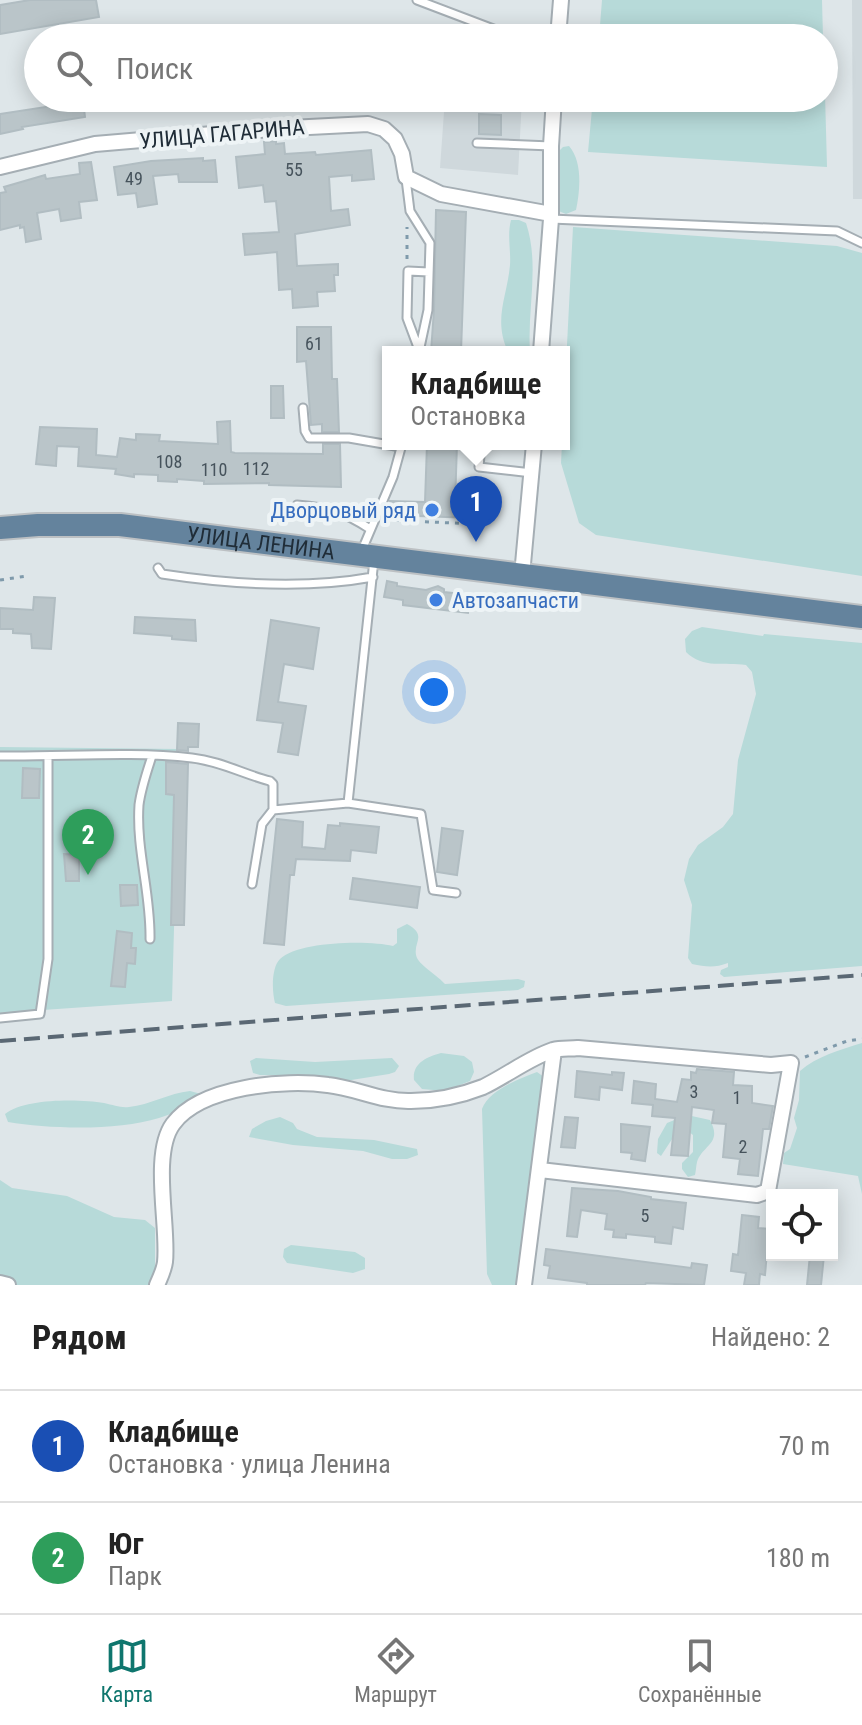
<!DOCTYPE html>
<html lang="ru">
<head>
<meta charset="utf-8">
<style>
  body { margin:0; font-family:"Roboto Condensed",sans-serif; background:#f6f6f6; color:#222 }
  .controls { position:absolute; right:24px; bottom:24px; display:grid; overflow:hidden; border-radius:0px; box-shadow:0 4px 20px #0003 }
  .controls button { width:72px; height:72px; display:grid; place-items:center; padding:0; border:0; border-bottom:2px solid #e0e0e0; background:#fff; color:#222; font:40px sans-serif }
  .you { position:absolute; left:434px; top:692px; width:28px; height:28px; margin:-20px; border:6px solid #fff; border-radius:50%; background:#1a73e8; box-shadow:0 0 0 12px #1a73e833 }
  .badge { display:grid; place-items:center; width:52px; height:52px; border-radius:50%; background:#0f766e; color:#fff; font-size:26px; font-weight:700 }
  .pin { position:absolute; translate:-50% -66px; filter:drop-shadow(0 2px 4px #0008) }
  .pin::after { content:''; position:absolute; top:42px; width:28px; height:24px; background:inherit; clip-path:polygon(0 0,100% 0,50% 100%) }
  .popup { position:absolute; left:382px; top:346px; width:188px; height:104px; box-sizing:border-box; display:grid; place-content:center; border-radius:0px; background:#fff; filter:drop-shadow(0 2px 6px #0005); font-size:26px; white-space:nowrap; color:#767676 }
  .popup b { font-size:30px; color:#222 }
  .popup::after { content:''; position:absolute; left:50%; top:100%; margin-left:-16px; border:16px solid transparent; border-top-color:#fff }
  .list { margin:0; padding:0; list-style:none }
  h2 { display:flex; justify-content:space-between; align-items:center; height:104px; margin:0; padding:0 32px; font-size:34px }
  h2 small { font-size:26px; font-weight:400; color:#767676 }
  .list li { display:grid; grid-template-columns:52px 1fr auto; gap:24px; align-items:center; box-sizing:border-box; height:112px; padding:0 32px; border-top:2px solid #e0e0e0 }
  .list b { display:block; font-size:30px; white-space:nowrap }
  .list p { margin:0; font-size:26px; white-space:nowrap; color:#767676 }
  .list em { font-size:26px; font-style:normal; color:#767676 }
  .icon { flex:none; width:44px; height:44px; fill:none; stroke:currentColor; stroke-width:2; stroke-linecap:round; stroke-linejoin:round }
  .map { position:relative; flex:none; width:862px; height:1285px; overflow:hidden }
  .search { position:absolute; background:#fff; box-shadow:0 4px 20px #0003; left:24px; right:24px; top:24px; height:88px; display:flex; align-items:center; gap:20px; box-sizing:border-box; padding:0 28px; border-radius:44px; color:#767676; font-size:30px }
  .sheet { height:328px; background:#fff }
  nav { display:flex; justify-content:space-around; align-items:center; box-sizing:border-box; height:112px; border-top:2px solid #e0e0e0; background:#fff; font-size:22px; color:#767676 }
  nav a { display:grid; justify-items:center; gap:4px }
  nav .on { color:#0f766e }
  .map>svg:first-child { display:block }
  .built { fill:#cfd8dc }
  .green { fill:#b7dad9 }
  .building { fill:#bac5c9; stroke:#b1bdc2; stroke-width:2 }
  .lines { fill:none; stroke-linecap:round; stroke-linejoin:round }
  .lane-casing { stroke:#a5aeb4; stroke-width:11 }
  .street-casing { stroke:#a5aeb4; stroke-width:18 }
  .primary-casing { stroke:#bcc0c3; stroke-width:26 }
  .path { stroke:#7f9aab; stroke-width:3; stroke-dasharray:4 6; stroke-linecap:butt }
  .lane { stroke:#fff; stroke-width:7 }
  .street { stroke:#fff; stroke-width:14 }
  .primary { stroke:#64839d; stroke-width:22 }
  .rail { stroke:#5a6874; stroke-width:4; stroke-dasharray:16 8; stroke-linecap:butt }
  .shop-dot { fill:#3f7fe0; stroke:#eef4f6; stroke-width:3 }
  .labels { text-anchor:middle; dominant-baseline:central; stroke-width:8; stroke-linejoin:round; paint-order:stroke }
  .number-label { font-size:18px; fill:#46535c }
  .street-label { font-size:22px; fill:#202d38; stroke:#eef4f6 }
  .shop-label { font-size:22px; fill:#366cbe; stroke:#eef4f6; text-anchor:end }
</style>
</head>
<body>
<div class="map">
<svg width="862" height="1285" viewBox="0 0 862 1285">
  <rect width="100%" height="100%" fill="#dee6e9"/>
  <!-- built -->
  <path class="built" d="M852,0H862V199H853Z
    M445,98H522L518,175L440,168Z"/>
  <!-- green -->
  <path class="green" d="M602,0H822L823,38H599Z
    M824,57L827,167L588,152L593,98H824Z
    M569,146C583,162 580,191 576,210L566,214L556,210L558,152L563,147Z
    M511,220H519L526,223C540,265 527,309 530,352H508C493,319 507,298 510,265C511,250 507,235 511,220Z
    M573,227L837,246L862,253V576L596,535L579,523L561,463Z
    M702,627L763,636L764,634L862,643V966L724,977L720,974L721,970L728,967V963C715,968 706,967 692,964L688,958L692,905L684,880L689,859L698,845L723,827L733,814L738,760L756,694L752,672L746,665C725,662 703,669 686,652L685,639L692,631Z
    M0,747L179,749L172,1001L0,1013Z
    M407,924C429,936 411,943 417,958C420,965 439,977 445,984L518,979L525,981L524,987L518,990L286,1006L275,1003C272,992 271,968 280,959C298,941 370,940 393,946L397,943V929Z
    M862,1043V1194L858,1176L783,1164L784,1153L790,1149L797,1128L794,1118L799,1100L800,1071C817,1056 840,1050 862,1043Z
    M441,1053L464,1056L472,1062L474,1072L470,1081L445,1091L422,1089L414,1080C412,1063 427,1057 441,1053Z
    M256,1058L315,1062L392,1058L399,1066L395,1072L389,1074L345,1081L326,1076L260,1075L253,1073L250,1061Z
    M537,1072L544,1077L519,1285H492L487,1274L482,1109C489,1090 519,1079 537,1072Z
    M190,1091L201,1094L199,1099C186,1107 173,1114 159,1118C118,1131 50,1129 8,1122L5,1114C25,1098 80,1099 104,1103C114,1105 120,1108 129,1107C150,1105 169,1093 190,1091Z
    M687,1115L710,1120C723,1144 702,1145 697,1162C696,1166 696,1171 695,1175L688,1177L682,1169V1163L693,1152V1135L688,1131L676,1133L661,1156L657,1153L658,1139L667,1123Z
    M280,1117L293,1123L297,1129L317,1137L374,1140L417,1149L418,1155L407,1159H392L363,1151L293,1145L249,1137L252,1129L266,1121Z
    M0,1180L12,1188L67,1196L114,1217L145,1220L155,1228V1273L149,1285H0Z
    M291,1245L355,1252L365,1258V1269L353,1273L287,1263L283,1257L284,1249Z"/>
  <!-- building -->
  <path class="building" d="M30,0H96L99,17L0,34V5Z
    M58,98H109L110,105L84,109L85,117L22,127L23,129L0,134V114L59,105Z
    M479,114L501,115V135L479,134Z
    M276,141V144L284,143L285,154L315,152L316,155L371,150L374,179L352,181V175L329,177L331,211L348,209L350,225L295,234L297,266L338,264V275H334L335,291L317,292L318,306L293,308L292,289L279,290L277,252L245,255L243,234L279,232L276,201L265,202L263,185L239,188L236,157L265,154L264,142Z
    M203,158V161L215,160L217,182H179L178,174L153,176L157,204L138,207L136,193L118,195L114,167L151,161Z
    M91,162L97,200L79,202L81,218L61,221L59,209L37,213L41,239L26,242L24,227L20,228V225L0,230V193L6,192L4,187L45,175L46,179L80,174L79,163Z
    M436,210L466,212L461,352H431L434,310Z
    M297,327H331L332,379H337L339,432H322V424L311,425L306,361L297,362Z
    M271,386H283L284,418H271Z
    M230,421L231,452L235,453L323,454V444H340L341,487L269,485V483L204,484V481L177,479V482L158,481V475L134,474V477L115,474L116,469L78,466L79,447L57,446L56,466L36,464L40,427L97,429L96,455L117,457L120,438L136,440V434L160,435L159,441L218,444L217,422Z
    M427,444H457L455,504H473V518L390,515V501L425,502Z
    M387,581L397,583V586L426,590L438,586L444,589V592L470,595L468,613L403,605V600L384,597Z
    M34,597L55,598L51,649L32,648L31,634L13,633V629H0V608L33,610Z
    M135,617L195,620L196,641L172,639V636L134,633Z
    M271,620L319,628L313,669L284,664L278,702L306,706L298,755L278,752L283,723L257,720Z
    M178,723L199,724L198,747H188V751L177,750Z
    M166,762L188,764L184,925H171L174,795L166,794Z
    M23,768L40,769L39,798H22Z
    M277,819L303,822L302,847L325,849L328,825L340,826V823L379,827L376,853L351,850L350,861L296,859L294,875H290L284,945L264,943Z
    M442,828L463,831L457,875L437,872Z
    M64,854L79,855V881H66Z
    M353,878L420,887L417,908L350,899Z
    M120,885H137L138,905L121,906Z
    M117,931L132,933L131,948H136L135,964L127,963L125,987L111,986Z
    M697,1069L734,1072L733,1085L752,1086V1103L773,1106L769,1129H763L758,1176L738,1174L740,1159L723,1157L726,1124L712,1123L714,1110L692,1107L688,1156L671,1155L675,1118L652,1116L653,1105L632,1103L634,1081L656,1084L655,1099L677,1102L682,1079L691,1080V1072L696,1073Z
    M577,1071L612,1075V1072L624,1073L622,1090L600,1087L599,1100L575,1097Z
    M565,1117L578,1118L575,1148L561,1147Z
    M621,1124L650,1127L645,1161L631,1159L632,1153L621,1152Z
    M572,1188L618,1191L651,1197V1199L686,1203L683,1229L673,1227L671,1244L655,1242V1237L626,1234V1238L613,1237L614,1230L605,1229L607,1214L581,1210L577,1237L567,1236Z
    M742,1215L759,1217L758,1228L769,1229L765,1275L760,1274L759,1285H744L746,1273L731,1271L733,1254L738,1255Z
    M546,1249L691,1268L692,1263L707,1265L704,1285L646,1283L645,1285H587V1283L548,1278L550,1266L544,1265Z
    M810,1255H824L821,1285H807Z"/>
  <g class="lines">
    <defs>
      <path id="lane" d="M417,0L496,30L554,38
        M477,143L551,146
        M406,179L410,211L430,243L428,310L419,352
        M551,219L837,231L862,243
        M419,350L407,318L408,271L429,272
        M303,408L305,431L309,438H349L401,447
        M481,444L479,467L532,473
        M297,505C329,508 343,511 370,529
        M362,550L393,477L402,444
        M374,560L348,803L421,814L433,890L456,893
        M158,568L162,574C228,584 307,589 373,577
        M0,756C64,757 129,751 192,758C220,761 243,774 270,781L273,784V810
        M252,884L262,824L273,810L348,803
        M150,939C151,894 136,850 139,805C141,789 147,771 152,756
        M0,1018L40,1014L48,959V756"/>
      <path id="street" d="M558,38L561,0
        M0,167L95,144L270,129L368,124L384,129L395,139L402,154L406,177L441,194L551,214
        M541,352L551,219V146L554,98
        M522,575L534,444
        M0,1283L8,1285
        M157,1285C160,1278 164,1270 165,1262C169,1227 151,1154 173,1124C201,1086 285,1079 328,1085C356,1088 382,1102 411,1101C436,1101 460,1096 483,1087C506,1076 529,1058 553,1050C561,1048 570,1049 578,1048L771,1065L791,1063L768,1191L757,1195L540,1170
        M524,1285L554,1050"/>
      <g id="primary">
        <path id="s1" d="M0,528L38,525H120L862,617"/>
      </g>
    </defs>
    <!-- lane casing -->
    <use href="#lane" class="lane-casing"/>
    <!-- street casing -->
    <use href="#street" class="street-casing"/>
    <!-- primary casing -->
    <use href="#primary" class="primary-casing"/>
    <!-- path -->
    <path class="path" d="M407,259V227
      M404,352L405,343
      M385,520L476,524
      M0,580L27,576
      M805,1057L847,1041L862,1039"/>
    <!-- lane -->
    <use href="#lane" class="lane"/>
    <!-- street -->
    <use href="#street" class="street"/>
    <!-- primary -->
    <use href="#primary" class="primary"/>
    <!-- rail -->
    <path class="rail" d="M0,1041L862,975"/>
  </g>
  <!-- markers -->
  <g class="shop-dot">
    <circle cx="432" cy="510" r="8"/>
    <circle cx="436" cy="600" r="8"/>
  </g>
  <g class="labels">
    <!-- number labels -->
    <g class="number-label">
      <text x="294" y="169">55</text>
      <text x="134" y="178">49</text>
      <text x="314" y="343">61</text>
      <text x="169" y="461">108</text>
      <text x="256" y="468">112</text>
      <text x="214" y="469">110</text>
      <text x="694" y="1091">3</text>
      <text x="737" y="1097">1</text>
      <text x="743" y="1146">2</text>
      <text x="645" y="1215">5</text>
    </g>
    <!-- street labels -->
    <g class="street-label">
      <text transform="translate(222 134) rotate(-5)">УЛИЦА ГАГАРИНА</text>
      <text stroke="none"><textPath href="#s1" startOffset="262">УЛИЦА ЛЕНИНА</textPath></text>
    </g>
    <!-- shop labels -->
    <g class="shop-label">
      <text x="416" y="510">Дворцовый ряд</text>
      <text x="452" y="600" text-anchor="start">Автозапчасти</text>
    </g>
  </g>
</svg>
<div class="controls">
<button><svg class="icon" aria-label="locate" viewBox="0 0 24 24"><circle cx="12" cy="12" r="6"/><path d="M12 2v4M12 18v4M2 12h4M18 12h4"/></svg></button>
</div>
<div class="you"></div>
<div class="pin badge" style="left:476px;top:542px;background:#1a4fb4">1</div>
<div class="popup"><b>Кладбище</b>Остановка</div>
<div class="pin badge" style="left:88px;top:875px;background:#2e9e5b">2</div>
<div class="search"><svg class="icon" aria-label="search" viewBox="0 0 24 24"><circle cx="10" cy="10" r="6"/><path d="M15 15l6 6"/></svg>Поиск</div>
</div>
<section class="sheet">
<h2>Рядом<small>Найдено: 2</small></h2>
<ul class="list">
<li><span class="badge" style="background:#1a4fb4">1</span><div><b>Кладбище</b><p>Остановка · улица Ленина</p></div><em>70 m</em></li>
<li><span class="badge" style="background:#2e9e5b">2</span><div><b>Юг</b><p>Парк</p></div><em>180 m</em></li>
</ul>
</section>
<nav>
<a class="on"><svg class="icon" aria-label="map" viewBox="0 0 24 24"><path d="M3 6l6-2 6 2 6-2v14l-6 2-6-2-6 2zM9 4v14M15 6v14"/></svg>Карта</a>
<a><svg class="icon" aria-label="directions" viewBox="0 0 24 24"><path d="M12 3l9 9-9 9-9-9zM9 14v-3h6M13 9l2 2-2 2"/></svg>Маршрут</a>
<a><svg class="icon" aria-label="saved" viewBox="0 0 24 24"><path d="M7 4h10v16l-5-4-5 4z"/></svg>Сохранённые</a>
</nav>
</body>
</html>
